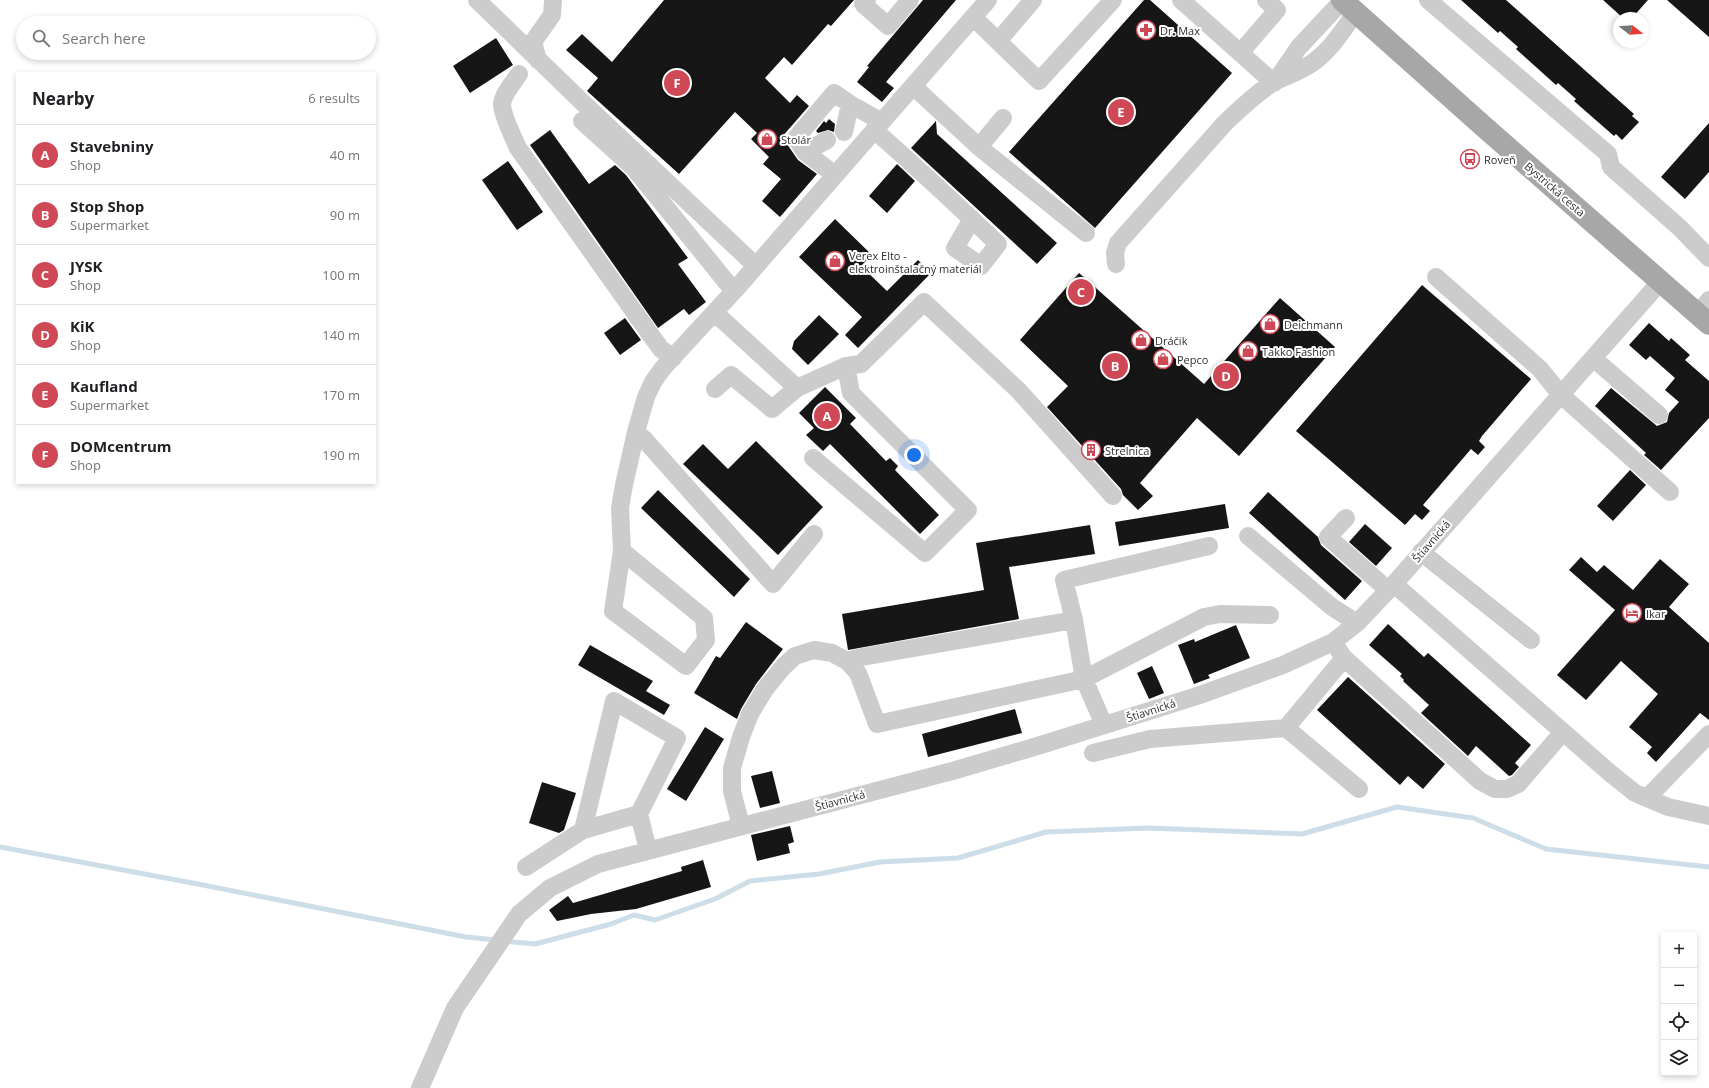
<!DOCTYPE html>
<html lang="en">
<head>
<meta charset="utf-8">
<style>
  body { margin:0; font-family:"Open Sans",sans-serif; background:#f6f6f6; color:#202124 }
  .controls { position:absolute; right:12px; bottom:12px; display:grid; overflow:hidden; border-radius:0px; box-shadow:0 2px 6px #0003 }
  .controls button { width:36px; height:36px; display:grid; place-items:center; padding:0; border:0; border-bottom:1px solid #e0e0e0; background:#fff; color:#202124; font:20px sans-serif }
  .compass { position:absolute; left:1613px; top:12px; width:36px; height:36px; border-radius:50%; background:#fff; box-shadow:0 2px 6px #0003; rotate:107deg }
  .you { position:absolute; left:914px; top:455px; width:14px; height:14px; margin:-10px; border:3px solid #fff; border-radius:50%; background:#1a73e8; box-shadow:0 0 0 6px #1a73e833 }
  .badge { display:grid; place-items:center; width:26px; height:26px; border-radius:50%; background:#cf4856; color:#fff; font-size:13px; font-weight:700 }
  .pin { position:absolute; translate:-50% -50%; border:2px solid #fff; box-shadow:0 1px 4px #0006 }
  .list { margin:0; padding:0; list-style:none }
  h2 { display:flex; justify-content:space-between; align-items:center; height:52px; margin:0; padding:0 16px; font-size:17px }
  h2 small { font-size:13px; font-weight:400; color:#757577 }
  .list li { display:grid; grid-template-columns:26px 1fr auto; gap:12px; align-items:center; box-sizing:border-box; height:60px; padding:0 16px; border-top:1px solid #e0e0e0 }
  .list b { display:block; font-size:15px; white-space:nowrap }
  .list p { margin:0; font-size:13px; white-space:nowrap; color:#757577 }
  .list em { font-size:13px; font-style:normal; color:#757577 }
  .icon { flex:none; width:22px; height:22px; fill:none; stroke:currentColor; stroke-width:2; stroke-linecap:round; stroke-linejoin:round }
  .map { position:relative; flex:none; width:1709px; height:1088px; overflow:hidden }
  .search { position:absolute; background:#fff; box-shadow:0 2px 6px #0003; left:16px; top:16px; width:360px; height:44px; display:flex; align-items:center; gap:10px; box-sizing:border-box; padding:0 14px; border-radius:22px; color:#757577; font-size:15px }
  .panel { position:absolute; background:#fff; box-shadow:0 2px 6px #0003; left:16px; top:72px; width:360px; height:412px; border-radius:0px }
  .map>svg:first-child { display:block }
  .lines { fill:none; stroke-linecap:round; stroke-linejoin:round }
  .stream { stroke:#cddee8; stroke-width:5 }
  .building { fill:#161616 }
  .minor { stroke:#ccc; stroke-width:18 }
  .major { stroke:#a7a7a7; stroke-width:22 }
  .labels { text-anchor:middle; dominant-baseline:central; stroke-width:4; stroke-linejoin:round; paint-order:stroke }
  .poi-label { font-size:11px; fill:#2f2f2f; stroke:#fff; text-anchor:start }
  .street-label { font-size:11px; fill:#2f2f2f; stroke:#fff }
</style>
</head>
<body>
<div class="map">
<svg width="1709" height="1088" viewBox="0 0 1709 1088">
  <rect width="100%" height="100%" fill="#fff"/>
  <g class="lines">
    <!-- stream -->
    <path class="stream" d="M0,847L203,885L466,937L496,940
      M504,941L535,944L611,924L634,915L655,920L715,899L750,881L819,874L880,862L958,858L1046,832L1148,828L1302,834L1397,807L1473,818L1546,849L1709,867"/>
  </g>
  <!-- building -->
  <path class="building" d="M664,0H854L831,26L828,24L792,65L784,57L765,78L790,103L797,95L809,106L781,138L787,144L798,160L817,174L780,217L762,201L781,179L763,164L769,157L751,139L757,133L735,112L679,174L587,91L598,78L566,50L582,34L612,62Z
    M923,0H956L886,82L894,88L882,102L857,82L869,67L867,66Z
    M1144,0H1150L1232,73L1095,228L1009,152Z
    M1461,0H1506L1634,114L1632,116L1639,122L1622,140L1616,134L1614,136L1574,101L1576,99L1558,83L1556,85L1516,49L1518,47L1500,31L1498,33Z
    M1603,0H1648L1632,18H1623Z
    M1667,0H1709V37Z
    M496,38L513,65L470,93L453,66Z
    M829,119L835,124L834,132L828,130L818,133L816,131L824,121L826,123Z
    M936,121L937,134L1057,243L1037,264L911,148Z
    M1709,123V172L1685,199L1661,177Z
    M550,130L589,184L615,165L626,175L688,258L678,264L706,302L689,315L684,309L658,328L530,145Z
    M508,161L543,212L517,230L482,180Z
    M897,164L915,181L887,213L869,196Z
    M835,219L872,255L861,266L887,291L918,260L931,273L858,348L845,335L862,317L799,257Z
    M1079,273L1204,384L1280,298L1335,347L1239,456L1197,418L1140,483L1153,496L1138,510L1123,495L1121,489L1047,407L1068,386L1020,340Z
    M1422,285L1531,379L1482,436L1479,441L1485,447L1478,455L1471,449L1423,505L1430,511L1422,520L1415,514L1405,525L1296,431Z
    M819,315L839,334L808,365L792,349L794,341Z
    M625,318L641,340L620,355L604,333Z
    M1649,323L1669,341L1671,338L1690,355L1685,360L1709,381V418L1661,470L1644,455L1646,453L1595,406L1611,388L1657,426L1667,422L1669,413L1679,402L1665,390L1675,378L1650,356L1646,360L1629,345Z
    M825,387L856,418L850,424L886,461L890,458L898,466L895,470L939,515L920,534L830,444L823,451L806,435L814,428L799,413Z
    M756,441L823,507L778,555L683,464L703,444L728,469Z
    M1630,470L1646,485L1613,521L1597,506Z
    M658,490L750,579L734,597L641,508Z
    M1268,492L1318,537L1321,545L1362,581L1345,600L1249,513Z
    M1225,504L1229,528L1119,546L1115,522Z
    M1365,524L1392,548L1376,566L1349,542Z
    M1090,525L1095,554L1009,567L1019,619L848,650L842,614L984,590L976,543Z
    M1581,557L1597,572L1604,565L1633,590L1660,559L1689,584L1669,607L1709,643V720L1700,713L1656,762L1647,753L1652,747L1629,727L1658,694L1621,661L1586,700L1557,675L1615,610L1569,570Z
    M746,622L783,649L756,684L741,709L737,719L694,693L716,656L720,658Z
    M1388,624L1424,657L1428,653L1531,745L1515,763L1519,767L1512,775L1509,776L1476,746L1468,756L1421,713L1429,705L1403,681L1404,680L1400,676L1402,674L1369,645Z
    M1236,625L1250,658L1208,675L1210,678L1194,684L1178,645L1194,639L1195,642Z
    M590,645L653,681L646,691L670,705L664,715L578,665Z
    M1152,666L1164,693L1149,699L1137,673Z
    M1348,677L1445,764L1423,789L1408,776L1400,785L1317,710Z
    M1015,709L1022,733L928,757L922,734Z
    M705,727L724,739L686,801L667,789Z
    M772,771L780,803L760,808L751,776Z
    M542,782L576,793L564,830L559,833L529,823Z
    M790,826L794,842L788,844L790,853L757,861L751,835Z
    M703,860L711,887L636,909L591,914L557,921L549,910L568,896L573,903L682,871L681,867Z"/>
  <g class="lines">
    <!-- minor -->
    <path class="minor" d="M477,0L580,100L756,266
      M867,0L863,4L888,26L910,0
      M1181,0L1274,83
      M1428,0L1608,154L1611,167L1680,228L1709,258
      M973,17L1039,81L1113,0
      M998,41L1033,0
      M1240,53L1277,10L1266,0
      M538,60L533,42L552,15L553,0
      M519,74C513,83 503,94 502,104C502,115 514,139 518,148L650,334L661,349L673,358
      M1275,82L1299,47L1343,0
      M913,86L979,147L1086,233
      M582,121L634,168L728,284L735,290
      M874,130C917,167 957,205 998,244L981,266L955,248L972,219
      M844,132L850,104L882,122
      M827,140L805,152L835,175
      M979,147L1003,118
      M805,152L796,138L834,93L850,104
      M1116,264L1115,253L1118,243L1225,123C1240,109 1256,93 1274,82C1288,75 1302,71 1315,61C1332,48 1343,30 1356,12
      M1436,277L1540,369L1561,395L1670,492
      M715,313L797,388L846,366L861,364L924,302L1019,391L1113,496
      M1698,314L1709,300
      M1593,358L1659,415
      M715,389L731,375L772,409L797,388
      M636,432L644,439L773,584L814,534
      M813,458L925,553L968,510L851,393L846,366
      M1346,518L1328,537L1388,590
      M1248,536L1332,607L1357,623
      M1209,546L1064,580L1074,620L1084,679L1204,617L1220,614L1270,615
      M622,551L704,618L706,640L686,666L613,611L622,551L620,508L624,485L636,432L646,397L653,382L663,368L735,290L988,0
      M1421,552L1531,640
      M1394,584L1610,773L1635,793L1668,807L1709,816
      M1333,642L1344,658L1480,781L1495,789H1507L1518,784L1563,732
      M847,661L862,657L1074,620
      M1286,728L1359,789
      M1093,753L1150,739L1286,728L1344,658
      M1647,798L1709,734
      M639,814L583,830L614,701L677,738L639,814L648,850
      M741,826L732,791V768L741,737L750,714L765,689L783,667L795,656L814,650L832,653L847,661L858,673L877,724L1084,679L1104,725
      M526,867L583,830
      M420,1088L455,1008L519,914L550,888L598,864L956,770L1044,744L1197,696L1283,665L1333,642L1357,623L1394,584L1661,281"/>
    <!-- major -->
    <path class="major" d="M1342,0L1482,125L1709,324"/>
  </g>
  <!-- icons -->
  <defs>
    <symbol id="pharmacy-ring" viewBox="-11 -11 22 22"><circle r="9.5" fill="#fff" stroke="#cf4856" stroke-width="1.5"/><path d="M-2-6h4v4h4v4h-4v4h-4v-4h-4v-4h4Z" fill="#cf4856"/></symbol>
    <symbol id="shop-ring" viewBox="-11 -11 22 22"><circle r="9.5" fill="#fff" stroke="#cf4856" stroke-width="1.5"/><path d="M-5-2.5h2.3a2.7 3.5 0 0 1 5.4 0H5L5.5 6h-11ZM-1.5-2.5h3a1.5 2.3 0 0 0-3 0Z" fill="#cf4856"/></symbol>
    <symbol id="bus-ring" viewBox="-11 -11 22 22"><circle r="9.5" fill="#fff" stroke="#cf4856" stroke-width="1.5"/><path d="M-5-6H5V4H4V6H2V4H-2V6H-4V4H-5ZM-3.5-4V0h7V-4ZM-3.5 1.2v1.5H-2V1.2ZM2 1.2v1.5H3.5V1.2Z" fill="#cf4856"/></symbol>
    <symbol id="building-ring" viewBox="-11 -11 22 22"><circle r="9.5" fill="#fff" stroke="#cf4856" stroke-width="1.5"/><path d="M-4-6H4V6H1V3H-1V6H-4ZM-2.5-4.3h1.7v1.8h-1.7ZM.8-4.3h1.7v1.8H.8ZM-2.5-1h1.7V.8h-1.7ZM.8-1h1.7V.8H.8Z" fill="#cf4856"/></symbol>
    <symbol id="hotel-ring" viewBox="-11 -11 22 22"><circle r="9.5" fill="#fff" stroke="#cf4856" stroke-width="1.5"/><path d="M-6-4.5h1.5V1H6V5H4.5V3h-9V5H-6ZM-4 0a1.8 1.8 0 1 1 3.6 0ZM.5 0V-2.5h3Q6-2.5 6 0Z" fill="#cf4856"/></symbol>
  </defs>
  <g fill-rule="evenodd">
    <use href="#pharmacy-ring" x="1135" y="19" width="22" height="22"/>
    <use href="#shop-ring" x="756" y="128" width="22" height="22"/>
    <use href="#bus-ring" x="1459" y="148" width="22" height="22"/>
    <use href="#shop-ring" x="824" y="250" width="22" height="22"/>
    <use href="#shop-ring" x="1259" y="313" width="22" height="22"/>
    <use href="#shop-ring" x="1130" y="329" width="22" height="22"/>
    <use href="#shop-ring" x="1237" y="340" width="22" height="22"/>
    <use href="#shop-ring" x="1152" y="348" width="22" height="22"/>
    <use href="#building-ring" x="1080" y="439" width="22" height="22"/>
    <use href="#hotel-ring" x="1621" y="602" width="22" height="22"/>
  </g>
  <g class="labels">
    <!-- poi labels -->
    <g class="poi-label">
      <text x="1160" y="30">Dr. Max</text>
      <text x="781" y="139">Stolár</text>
      <text x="1484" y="159">Roveň</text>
      <text x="849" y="255">Verex Elto -<tspan x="849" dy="13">elektroinštalačný materiál</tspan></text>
      <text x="1284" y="324">Deichmann</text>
      <text x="1155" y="340">Dráčik</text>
      <text x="1262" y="351">Takko Fashion</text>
      <text x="1177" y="359">Pepco</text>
      <text x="1105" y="450">Strelnica</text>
      <text x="1646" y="613">Ikar</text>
    </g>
    <!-- street labels -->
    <g class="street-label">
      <text transform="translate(1555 189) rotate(41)">Bystrická cesta</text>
      <text transform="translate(1431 541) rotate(-49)">Štiavnická</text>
      <text transform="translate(1151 710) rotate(-18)">Štiavnická</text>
      <text transform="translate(840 800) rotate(-15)">Štiavnická</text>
    </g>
  </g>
</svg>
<div class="controls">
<button>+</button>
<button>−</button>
<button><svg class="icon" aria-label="locate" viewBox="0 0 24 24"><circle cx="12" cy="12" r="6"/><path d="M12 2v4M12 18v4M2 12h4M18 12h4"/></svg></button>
<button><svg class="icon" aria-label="layers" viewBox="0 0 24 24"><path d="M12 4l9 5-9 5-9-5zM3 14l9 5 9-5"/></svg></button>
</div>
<svg class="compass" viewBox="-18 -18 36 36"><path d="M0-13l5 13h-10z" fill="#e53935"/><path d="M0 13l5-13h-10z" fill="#757577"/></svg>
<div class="you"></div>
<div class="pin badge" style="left:827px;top:416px">A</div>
<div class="pin badge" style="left:1115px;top:366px">B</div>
<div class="pin badge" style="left:1081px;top:292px">C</div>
<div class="pin badge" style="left:1226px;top:376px">D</div>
<div class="pin badge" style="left:1121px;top:112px">E</div>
<div class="pin badge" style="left:677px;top:83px">F</div>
<div class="search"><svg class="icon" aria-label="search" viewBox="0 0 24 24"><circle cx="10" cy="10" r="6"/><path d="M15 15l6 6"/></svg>Search here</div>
<section class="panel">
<h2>Nearby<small>6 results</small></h2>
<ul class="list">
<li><span class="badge">A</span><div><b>Stavebniny</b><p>Shop</p></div><em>40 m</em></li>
<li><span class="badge">B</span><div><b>Stop Shop</b><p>Supermarket</p></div><em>90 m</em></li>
<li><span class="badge">C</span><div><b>JYSK</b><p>Shop</p></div><em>100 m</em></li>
<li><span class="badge">D</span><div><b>KiK</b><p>Shop</p></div><em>140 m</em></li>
<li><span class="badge">E</span><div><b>Kaufland</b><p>Supermarket</p></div><em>170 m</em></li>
<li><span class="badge">F</span><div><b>DOMcentrum</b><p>Shop</p></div><em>190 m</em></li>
</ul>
</section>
</div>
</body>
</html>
